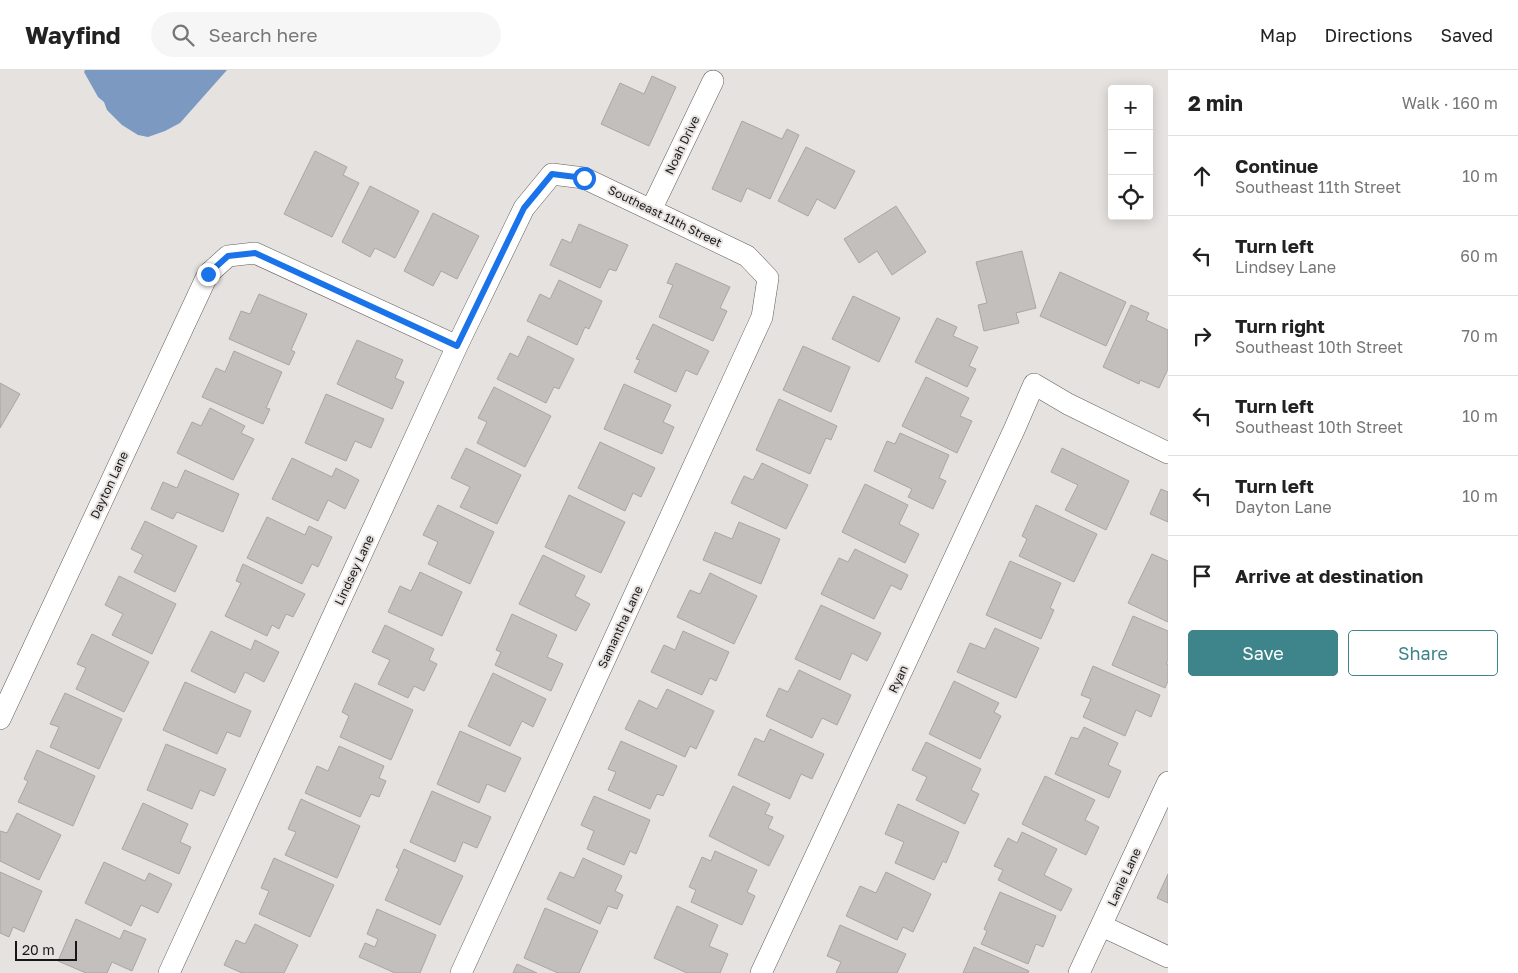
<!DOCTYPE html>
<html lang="en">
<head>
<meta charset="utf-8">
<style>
  body { margin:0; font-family:"Golos Text",sans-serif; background:#f6f6f6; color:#222 }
  .controls { position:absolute; right:15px; top:15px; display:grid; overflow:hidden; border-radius:5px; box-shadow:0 2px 12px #0003 }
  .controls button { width:45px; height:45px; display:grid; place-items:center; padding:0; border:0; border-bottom:1px solid #e0e0e0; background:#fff; color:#222; font:25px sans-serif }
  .scale { position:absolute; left:15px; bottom:12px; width:62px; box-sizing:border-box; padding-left:5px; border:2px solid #181716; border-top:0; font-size:14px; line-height:18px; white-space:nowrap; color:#181716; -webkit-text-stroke:4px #e6e2e0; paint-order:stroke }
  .stop { position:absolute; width:15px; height:15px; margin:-11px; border:4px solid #1a73e8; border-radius:50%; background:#fff }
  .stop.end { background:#1a73e8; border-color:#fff; box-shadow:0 1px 5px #0008 }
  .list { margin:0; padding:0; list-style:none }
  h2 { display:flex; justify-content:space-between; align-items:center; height:65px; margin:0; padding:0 20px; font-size:21px }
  h2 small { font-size:16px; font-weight:400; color:#767676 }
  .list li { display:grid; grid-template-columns:32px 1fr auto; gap:15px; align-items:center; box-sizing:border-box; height:80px; padding:0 20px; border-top:1px solid #e0e0e0 }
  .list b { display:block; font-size:19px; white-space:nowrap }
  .list p { margin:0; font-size:16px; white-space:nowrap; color:#767676 }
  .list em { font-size:16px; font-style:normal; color:#767676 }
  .actions { display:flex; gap:10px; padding:15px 20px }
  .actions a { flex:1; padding:11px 0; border:1px solid #3d858a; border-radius:5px; text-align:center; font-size:18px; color:#3d858a }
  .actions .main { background:#3d858a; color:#fff }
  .icon { flex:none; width:28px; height:28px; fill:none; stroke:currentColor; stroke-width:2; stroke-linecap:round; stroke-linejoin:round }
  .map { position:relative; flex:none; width:1168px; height:903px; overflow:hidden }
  header { display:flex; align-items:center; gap:30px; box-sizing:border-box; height:70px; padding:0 25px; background:#fff; border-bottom:1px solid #e0e0e0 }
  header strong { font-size:24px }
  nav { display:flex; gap:28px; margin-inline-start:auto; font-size:18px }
  .search { width:350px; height:45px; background:#f6f6f6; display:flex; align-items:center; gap:12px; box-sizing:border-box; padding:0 18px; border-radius:28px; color:#767676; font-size:19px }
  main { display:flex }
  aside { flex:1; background:#fff }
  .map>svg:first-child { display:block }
  .water { fill:#7c99c2 }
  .building { fill:#c2bfbc; stroke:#a9a6a3 }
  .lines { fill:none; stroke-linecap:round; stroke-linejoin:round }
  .minor-casing { stroke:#635f5d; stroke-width:22 }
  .minor { stroke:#fff; stroke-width:21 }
  .route { stroke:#1a73e8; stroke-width:6 }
  .labels { text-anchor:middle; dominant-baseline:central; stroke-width:4; stroke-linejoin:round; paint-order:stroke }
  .street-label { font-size:12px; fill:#181716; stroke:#e6e2e0 }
</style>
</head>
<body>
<header>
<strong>Wayfind</strong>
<div class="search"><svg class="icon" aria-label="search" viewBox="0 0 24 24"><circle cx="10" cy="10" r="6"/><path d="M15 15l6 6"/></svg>Search here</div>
<nav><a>Map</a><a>Directions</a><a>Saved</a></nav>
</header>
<main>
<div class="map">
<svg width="1168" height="903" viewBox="0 0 1168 903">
  <rect width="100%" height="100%" fill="#e6e2e0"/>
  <!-- water -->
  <path class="water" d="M85,0H227L180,53L165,61L148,67L138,65L122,55L107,40L104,32L98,27L84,2Z"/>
  <!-- building -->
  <path class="building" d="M652,6L676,17L649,76L601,54L620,13L644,24Z
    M742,51L782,69L787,59L799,65L770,129L747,118L741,132L712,119Z
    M806,77L855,101L835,139L817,129L808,146L778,131Z
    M315,81L347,97L343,105L359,113L332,167L284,144Z
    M370,116L419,141L395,188L375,178L370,187L342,172Z
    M896,136L926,182L892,205L877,181L859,193L844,169Z
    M433,143L479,166L457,209L441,201L433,216L404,201Z
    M579,154L628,175L616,201L609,199L600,218L550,195L562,169L571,173Z
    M1022,181L1036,238L1016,243L1019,253L984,261L978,235L987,233L976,192Z
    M676,193L730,217L720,238L727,241L713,271L659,247L673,215L667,213Z
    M1060,202L1126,232L1106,276L1040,246Z
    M559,210L602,231L589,259L585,257L577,275L527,251L540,224L550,229Z
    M259,224L307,244L291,280L295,282L289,295L229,269L241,241L250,244Z
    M853,226L900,248L879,292L832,269Z
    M1131,235L1149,243L1146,250L1168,260V299L1159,318L1140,310L1139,314L1103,297Z
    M937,248L957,257L953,266L978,277L969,296L976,299L967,317L915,292Z
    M653,254L709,281L697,305L686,300L676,322L634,302L640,290L636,289Z
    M528,266L574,289L559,319L554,317L546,333L497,309L510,283L518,287Z
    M357,270L403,290L395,308L404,312L392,339L337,314Z
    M803,276L850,297L831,342L783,320Z
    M234,281L282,302L266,338L270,339L263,354L202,327L216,298L225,302Z
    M926,307L969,328L960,346L972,351L957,383L902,356Z
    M0,313L20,324L0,358Z
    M624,314L671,335L663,352L674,357L662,384L604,359Z
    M494,317L551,346L525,397L477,373L487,352L478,348Z
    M326,324L384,349L371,378L355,371L346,391L305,373Z
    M779,329L837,356L831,370L826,368L810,404L756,380Z
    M210,338L245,356L241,363L254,369L233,410L177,383L192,352L201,356Z
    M900,363L949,385L939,408L946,411L933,439L908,427L912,419L874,401L887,371L895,374Z
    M600,372L655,398L641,427L633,423L625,441L578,418Z
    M466,378L521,405L497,454L460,437L470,417L451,408Z
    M1062,378L1129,411L1106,460L1065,440L1078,415L1051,402Z
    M292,388L332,407L336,398L359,410L345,439L328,430L318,451L272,429Z
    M762,393L808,415L786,459L731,433L744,406L753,410Z
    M185,400L239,424L223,462L177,442L173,449L151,439L163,412L177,418Z
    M865,414L908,435L899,454L919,464L905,493L842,462Z
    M1161,419L1168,422V452L1150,444Z
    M569,425L625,452L601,503L545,477Z
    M438,435L494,462L470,514L428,494L438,472L423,465Z
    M1036,435L1097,464L1074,512L1019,486L1027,469L1022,466Z
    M267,447L305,465L309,456L332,467L318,497L312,494L302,514L247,488Z
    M145,451L197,476L175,522L134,502L143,485L131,479Z
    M739,452L780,469L761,514L703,490L715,462L732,469Z
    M855,479L908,505L901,520L891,515L874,549L821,524L839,488L848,492Z
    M1152,484L1168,491V552L1128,533Z
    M543,485L585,506L575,526L590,534L576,561L519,534Z
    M1010,491L1061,513L1050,538L1054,540L1041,569L986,545Z
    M243,494L305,524L293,547L286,544L279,559L272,555L267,566L225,546L241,513L236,511Z
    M420,502L462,522L442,566L388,542L400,516L411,521Z
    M710,503L757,526L734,574L677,547L690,520L700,524Z
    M119,506L176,534L152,584L112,565L123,544L105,535Z
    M821,535L881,563L867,591L852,583L840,610L795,589Z
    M512,544L557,565L547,587L563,594L551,621L495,595L501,582L496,580Z
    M1133,546L1168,561V590L1166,594H1168V611L1165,618L1112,595Z
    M385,555L434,579L429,590L437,594L424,621L414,616L408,628L378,614L390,590L372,582Z
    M995,558L1039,578L1016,628L957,602L970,573L985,579Z
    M211,561L251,580L255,570L279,582L264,612L245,602L235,623L191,601Z
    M683,561L729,582L716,611L710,608L702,625L651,602L664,575L675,580Z
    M92,564L149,592L124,642L76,619L86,598L77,594Z
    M1093,596L1160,625L1151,647L1136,640L1125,666L1083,647L1091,629L1081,625Z
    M799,600L851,625L837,655L822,648L812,668L766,646L779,618L788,622Z
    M493,603L546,629L533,657L522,651L510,676L468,656Z
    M954,611L999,633L994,642L1001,646L980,689L929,664Z
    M185,612L251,641L240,667L227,662L217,684L163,660Z
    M355,613L413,640L391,690L340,667L349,646L342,642Z
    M667,619L714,641L696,679L690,676L685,687L625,659L639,630L657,639Z
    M65,623L122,649L99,699L50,677L59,657L50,654Z
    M1084,657L1118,673L1108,695L1121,701L1109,728L1055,704L1071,667L1078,669Z
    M770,659L824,684L812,709L801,704L790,729L738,705L755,668L764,672Z
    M460,661L521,688L505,722L487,714L479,733L437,714Z
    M621,671L677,696L663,726L657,724L650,739L608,720L616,702L608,699Z
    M926,672L981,699L971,720L979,724L965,754L916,730L927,707L912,700Z
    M166,674L226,699L214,726L200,720L192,739L147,720Z
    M339,676L384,696L379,708L386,711L379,727L371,724L360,747L305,723L317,696L328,701Z
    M37,680L95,706L73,756L18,732L28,711L24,709Z
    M1045,706L1095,730L1085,750L1099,757L1086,785L1022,754Z
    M733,716L770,734L765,744L773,747L768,758L784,766L769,796L709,766Z
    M432,721L491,747L477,778L463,772L455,792L410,772Z
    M594,726L650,750L636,784L630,781L624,795L587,779L594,761L581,755Z
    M301,729L360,756L337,808L285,785L296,762L288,759Z
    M143,733L188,754L180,772L191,777L179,804L122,779Z
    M898,734L959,762L946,793L943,791L934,810L895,793L904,772L885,764Z
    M17,743L61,765L39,810L0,791V761L7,763Z
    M1022,762L1057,779L1044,805L1072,819L1061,841L998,810L1003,800L994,796L1008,768L1017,773Z
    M404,779L463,806L440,855L385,830L399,799L396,797Z
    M715,781L757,800L747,822L755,826L742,855L691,832L696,820L689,817L702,787L711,791Z
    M274,788L334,815L310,867L259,844L269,821L261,818Z
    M583,788L622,806L615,821L623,825L617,839L608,836L600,854L547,829L560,802L574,808Z
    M104,792L145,811L149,803L172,814L158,843L141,835L131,856L85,833Z
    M0,802L42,821L24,862L13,857L9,867L0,863Z
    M886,802L931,824L913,862L903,857L897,870L846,846L860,816L876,823Z
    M1168,804V833L1157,828Z
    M1000,822L1056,846L1043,877L1036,874L1028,894L981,874L987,861L984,859Z
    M677,836L718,855L709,876L728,884L720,903H687L654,888Z
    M545,838L598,861L579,903H558L524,888Z
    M377,839L436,865L420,903H395L359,887L365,873L375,877L378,869L367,864Z
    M76,849L120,869L124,860L146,869L132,901L112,892L107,903H86L58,891Z
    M255,854L298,875L284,903H242L224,895L236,870L245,874Z
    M840,855L906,884L897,903H836L841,892L827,886Z
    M974,877L1029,901L1028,903H963Z
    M517,894L537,903H513Z"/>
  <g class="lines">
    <defs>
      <path id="minor" d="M651,140L713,11
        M0,649L208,204L228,186L255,183L457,276
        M1102,856L1168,887
        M169,903L457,276L524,138L552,104L584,108L651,140L747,186L768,208L762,247L461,903
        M761,903L1014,360L1034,314L1068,334L1168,383
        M1079,903L1168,712"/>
    </defs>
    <!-- minor casing -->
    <use href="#minor" class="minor-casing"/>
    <!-- minor -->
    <use href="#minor" class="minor"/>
  </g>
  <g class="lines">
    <!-- route -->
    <path class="route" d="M208,204L228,186L255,183L457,276L524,138L552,104L584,108"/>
  </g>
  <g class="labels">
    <!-- street labels -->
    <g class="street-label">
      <text transform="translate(682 75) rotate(-64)">Noah Drive</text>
      <text transform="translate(665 146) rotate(26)">Southeast 11th Street</text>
      <text transform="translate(109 415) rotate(-65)">Dayton Lane</text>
      <text transform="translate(354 500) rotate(-65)">Lindsey Lane</text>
      <text transform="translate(620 557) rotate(-65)">Samantha Lane</text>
      <text transform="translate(898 609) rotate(-65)">Ryan</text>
      <text transform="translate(1124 807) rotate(-65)">Lanie Lane</text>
    </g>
  </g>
</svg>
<div class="controls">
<button>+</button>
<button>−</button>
<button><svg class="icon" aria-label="locate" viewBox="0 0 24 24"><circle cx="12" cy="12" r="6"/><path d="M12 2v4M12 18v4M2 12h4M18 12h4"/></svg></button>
</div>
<div class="scale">20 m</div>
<div class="stop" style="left:584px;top:108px"></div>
<div class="stop end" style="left:208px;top:204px"></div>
</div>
<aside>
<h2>2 min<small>Walk · 160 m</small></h2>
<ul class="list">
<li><svg class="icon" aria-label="ahead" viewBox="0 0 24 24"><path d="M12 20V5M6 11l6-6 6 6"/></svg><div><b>Continue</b><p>Southeast 11th Street</p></div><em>10 m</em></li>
<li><svg class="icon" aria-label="left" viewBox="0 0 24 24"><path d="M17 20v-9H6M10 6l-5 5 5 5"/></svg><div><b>Turn left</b><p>Lindsey Lane</p></div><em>60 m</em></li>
<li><svg class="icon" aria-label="right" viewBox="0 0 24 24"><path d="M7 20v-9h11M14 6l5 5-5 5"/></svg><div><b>Turn right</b><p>Southeast 10th Street</p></div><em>70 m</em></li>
<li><svg class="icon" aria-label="left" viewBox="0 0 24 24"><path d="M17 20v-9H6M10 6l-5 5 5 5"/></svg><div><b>Turn left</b><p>Southeast 10th Street</p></div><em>10 m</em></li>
<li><svg class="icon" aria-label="left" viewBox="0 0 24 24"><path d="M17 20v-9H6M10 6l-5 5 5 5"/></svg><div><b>Turn left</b><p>Dayton Lane</p></div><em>10 m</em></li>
<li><svg class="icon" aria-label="arrive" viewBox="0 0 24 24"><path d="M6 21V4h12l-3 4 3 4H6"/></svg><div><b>Arrive at destination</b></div></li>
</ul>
<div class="actions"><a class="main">Save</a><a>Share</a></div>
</aside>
</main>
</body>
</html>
